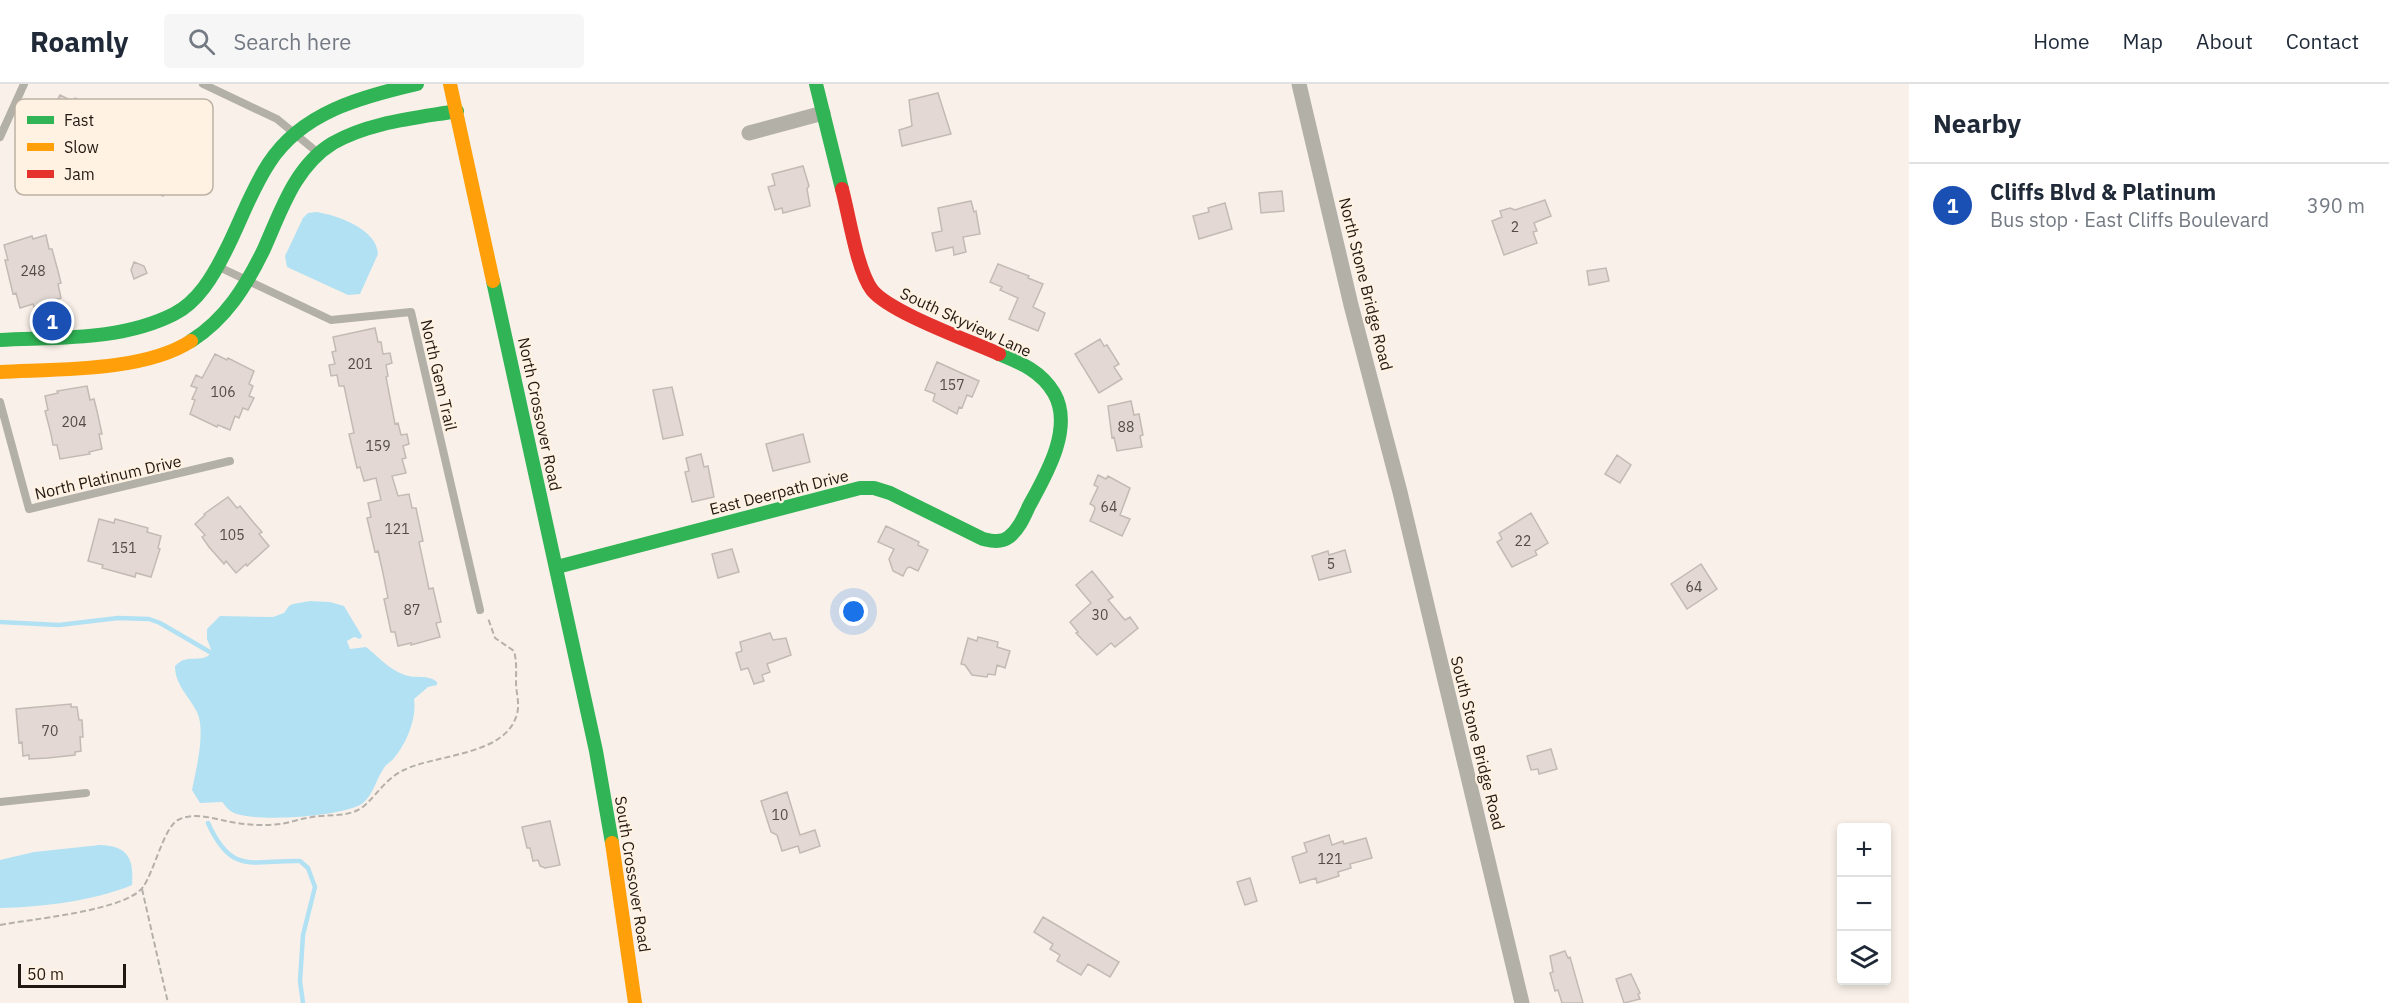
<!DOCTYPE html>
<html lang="en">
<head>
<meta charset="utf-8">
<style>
  body { margin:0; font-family:"IBM Plex Sans",sans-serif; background:#f6f6f7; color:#1f2937 }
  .controls { position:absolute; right:18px; bottom:18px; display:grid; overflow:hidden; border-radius:6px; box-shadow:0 3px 9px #0003 }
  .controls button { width:54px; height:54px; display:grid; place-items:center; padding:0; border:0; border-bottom:2px solid #e0e1e3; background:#fff; color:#1f2937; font:30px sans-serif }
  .scale { position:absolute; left:18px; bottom:15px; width:108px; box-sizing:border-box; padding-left:6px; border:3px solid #211911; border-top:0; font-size:16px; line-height:21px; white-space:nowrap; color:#211911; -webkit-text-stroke:4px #fff2e3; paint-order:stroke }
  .you { position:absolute; left:854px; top:528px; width:21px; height:21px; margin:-15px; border:4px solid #fff; border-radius:50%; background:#1a73e8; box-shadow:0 0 0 9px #1a73e833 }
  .badge { display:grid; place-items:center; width:39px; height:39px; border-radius:50%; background:#6d655d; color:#fff; font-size:20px; font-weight:700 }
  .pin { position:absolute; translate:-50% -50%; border:3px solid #fff; box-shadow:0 2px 6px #0006 }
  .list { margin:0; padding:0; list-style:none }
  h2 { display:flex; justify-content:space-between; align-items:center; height:78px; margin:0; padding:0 24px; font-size:26px }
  h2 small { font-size:20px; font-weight:400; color:#747a83 }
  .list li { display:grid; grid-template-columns:39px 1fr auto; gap:18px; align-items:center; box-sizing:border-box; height:84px; padding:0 24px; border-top:2px solid #e0e1e3 }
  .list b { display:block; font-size:22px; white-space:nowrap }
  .list p { margin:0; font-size:20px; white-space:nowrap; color:#747a83 }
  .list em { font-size:20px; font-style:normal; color:#747a83 }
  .icon { flex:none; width:33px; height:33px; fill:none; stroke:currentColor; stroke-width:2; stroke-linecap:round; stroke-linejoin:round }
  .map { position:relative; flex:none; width:1909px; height:919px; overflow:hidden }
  header { display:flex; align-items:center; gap:36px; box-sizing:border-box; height:84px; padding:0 30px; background:#fff; border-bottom:2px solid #e0e1e3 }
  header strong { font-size:28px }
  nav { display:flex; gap:33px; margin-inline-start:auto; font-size:21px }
  .search { width:420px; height:54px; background:#f6f6f7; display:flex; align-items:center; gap:15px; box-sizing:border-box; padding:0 21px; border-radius:6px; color:#747a83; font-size:22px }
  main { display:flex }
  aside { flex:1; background:#fff }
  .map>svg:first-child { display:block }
  .water { fill:#b1e1f3 }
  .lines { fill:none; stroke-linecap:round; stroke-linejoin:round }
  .stream { stroke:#b1e1f3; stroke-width:4.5 }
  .building { fill:#e3d8d3; stroke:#c4bab4; stroke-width:1.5 }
  .path { stroke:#b5b0a9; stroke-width:2; stroke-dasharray:6 3; stroke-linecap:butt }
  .lane { stroke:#b3b0a7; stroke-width:8 }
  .street { stroke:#b3b0a7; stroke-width:15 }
  .fast { stroke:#30b455; stroke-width:14 }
  .slow { stroke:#ff9f0a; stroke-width:14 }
  .jam { stroke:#e5322d; stroke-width:14 }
  .labels { text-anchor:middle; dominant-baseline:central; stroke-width:4.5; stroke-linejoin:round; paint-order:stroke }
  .number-label { font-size:14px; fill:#544b44 }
  .street-label { font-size:16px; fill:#211911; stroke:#fff2e3 }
  .key { fill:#fff2e3; stroke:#bcb1a4; stroke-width:1.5 }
  .key-label { font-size:16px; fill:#211911 }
</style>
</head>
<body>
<header>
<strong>Roamly</strong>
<div class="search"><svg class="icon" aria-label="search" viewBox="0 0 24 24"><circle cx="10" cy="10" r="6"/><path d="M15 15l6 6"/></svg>Search here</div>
<nav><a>Home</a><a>Map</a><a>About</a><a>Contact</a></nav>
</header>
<main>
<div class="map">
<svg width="1909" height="919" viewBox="0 0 1909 919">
  <rect width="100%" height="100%" fill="#f9f1e9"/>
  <!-- water -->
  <path class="water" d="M316,128C337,131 377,145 378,170L360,210L348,211L287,183L285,172L303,134L308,129Z
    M310,517L330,518L344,522L362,552L360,555L354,553L347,557L350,565L366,563C379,573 388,585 405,591C416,595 428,590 437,598V601L428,603L414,615C417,635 406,660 394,674C391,678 386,680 384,684C376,695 374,710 363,719C344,733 252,739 232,728C228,726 225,721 222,718L200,719L192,706C196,686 206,647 197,628C189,612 175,601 175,582C188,568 202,581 212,568L207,555V545L220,532L273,533L284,529L289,522L293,520Z
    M100,761C128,762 134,774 132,801C94,817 41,823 0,824V776L34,768Z"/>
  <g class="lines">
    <!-- stream -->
    <path class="stream" d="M0,538L59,541L118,534L149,535L160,539L215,571
      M208,739C232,792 252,776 300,777L308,784L315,803L303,851L300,897L303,919"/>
  </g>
  <!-- building -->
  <path class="building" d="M938,9L951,50L902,62L899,46L912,42L909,16Z
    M60,11L74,18L75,14L107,29L105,32L118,38L108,65L106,64L100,77L88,72L86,75L54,60L56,57L42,51L48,39L46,38Z
    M168,51L188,60L182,74L186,76L176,98L171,95L163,112L143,103L151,85L147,83L157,62L162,64Z
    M803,82L809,102L807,105L810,122L783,129L782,124L775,126L768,103L775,101L772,90Z
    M1282,107L1284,127L1261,129L1259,109Z
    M1545,116L1551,132L1534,139L1537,147L1533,148L1537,159L1504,171L1492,137L1502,133L1500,127L1510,124L1515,126Z
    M971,117L974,128L976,127L980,150L963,153L966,168L954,171L953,163L936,167L932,149L942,147L938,124Z
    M1225,119L1232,145L1199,155L1193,132L1209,128L1208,124Z
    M46,151L49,165H52L58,187L61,199L58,200L61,214L34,223L33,220L20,224L16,209L13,210L5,176H8L4,161L32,152L33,155Z
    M134,178L144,182L147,189L134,195L131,186Z
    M998,180L1029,192L1028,194L1043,200L1033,223L1045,229L1038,247L1009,235L1018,214L1000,206L1002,203L990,198Z
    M1606,184L1609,197L1589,201L1587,187Z
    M375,244L378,258H381L383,270L390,269L392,279L386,281L388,292L386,293L395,340L398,339L401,351L407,350L409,360L403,362L406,374L402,375L406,389L392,392L398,412L409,410L412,424H416L423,457L419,458L429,505L433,504L441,538L436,539L440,553L411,561V559L398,562L395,548H391L384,515L388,514L383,489L378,467L375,468L367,434L371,433L368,419L381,416L376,394L364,397L360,383L357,384L349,350L354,349L344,302H339L337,291L331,292L329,281L335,280L332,268L336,267L333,253Z
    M1100,255L1104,262L1107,261L1119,280L1114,283L1122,295L1099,309L1075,270Z
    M215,270L227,276L228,274L254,287L249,300L253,302L249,312L254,314L248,326L243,324L239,334L235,332L230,346L218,341L217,343L190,330L195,316L192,315L197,304L191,302L196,291L202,294Z
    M937,278L979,297L972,313L967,311L962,324L959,323L957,330L933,317L935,310L925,306Z
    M87,302L90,316L94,315L97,327L102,350H99L102,365L89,368L90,370L60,375L57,361H53L51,350L45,327L48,326L45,312L58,309L57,307Z
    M672,303L683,351L663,355L653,306Z
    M1131,317L1134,331L1139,330L1143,351L1140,352L1142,363L1117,367L1114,353L1112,354L1108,322Z
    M803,350L810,378L773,387L766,360Z
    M701,370L704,383L708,382L714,413L692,418L685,388L689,387L686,374Z
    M1617,371L1631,381L1620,399L1605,390Z
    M1098,391L1106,395L1108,392L1130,404L1120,431L1130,435L1122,452L1090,437L1095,425L1094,422L1090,420L1098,403L1094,401Z
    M228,413L237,424L240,422L254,439L262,448L259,450L269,462L247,482L246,480L236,489L226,477L224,480L209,463L202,453L205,451L195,440L205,431L204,430Z
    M1531,429L1548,459L1535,467L1537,471L1512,483L1497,458L1502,455L1499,449Z
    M99,435L114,439L115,435L148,444L147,448L161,452L158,464L160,465L151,493L136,489L135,493L102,484L103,481L88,477Z
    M886,442L919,458L918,461L928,466L918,487L910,483L907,484L903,492L893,487L889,475L894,465L878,458Z
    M732,465L739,488L718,494L712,470Z
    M1345,466L1351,488L1319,496L1312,472L1328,467L1329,471Z
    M1701,480L1717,505L1687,525L1671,500Z
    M1092,487L1113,513L1108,516L1125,536L1130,533L1138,544L1115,563L1111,559L1097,571L1076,549L1078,548L1070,538L1091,519L1076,501Z
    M770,549L773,556L786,554L791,571L767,580L770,588L762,591L764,597L754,600L748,584L741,586L736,569L742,567L740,558Z
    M978,553L998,558L997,563L1010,567L1005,584L997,581L995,591L988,590L987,593L972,591L965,581L961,580L968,554L977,557Z
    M71,620V623H77L79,636H82L83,653H80L81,667L75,668V671L48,674L29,675V671L23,672L22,658L19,659L16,625Z
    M1551,665L1557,685L1539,690L1538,685L1531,686L1527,672Z
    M787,708L800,751L815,746L820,762L800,769L798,762L782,767L777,751L771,748L761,717Z
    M550,737L560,781L545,784L540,782L538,776L533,777L530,764H527L522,743Z
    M1329,751L1332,761L1343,757L1344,760L1366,754L1372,774L1350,780L1351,784L1338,788L1339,792L1317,799L1316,794L1300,799L1292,773L1307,768L1304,759Z
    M1250,794L1257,817L1245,821L1237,798Z
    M1043,833L1119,878L1110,893L1088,880L1081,891L1057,877L1060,871L1050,865L1053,860L1034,848Z
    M1565,867L1568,874L1570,873L1583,919H1562L1558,906L1555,907L1550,889L1553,888L1550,872Z
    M1631,890L1640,909L1638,910L1640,915L1624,919L1616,895Z"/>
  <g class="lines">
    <!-- path -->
    <path class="path" d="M142,805L168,919
      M0,841C30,835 126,827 143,803C154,788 164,743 178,736C194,728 211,734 226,737C244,741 263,742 281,740C291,738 301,735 312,733C328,730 350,734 364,722C378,710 385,695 404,686C436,670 506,672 517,630C520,619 516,609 516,598C516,587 517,578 514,567L495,554L488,534"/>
    <!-- lane -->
    <path class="lane" d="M203,0L277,35L317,68
      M0,53L24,0
      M219,183L331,236L411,228L480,526
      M0,318L29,425L230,377
      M0,718L86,709"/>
    <!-- street -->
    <path class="street" d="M1299,0L1351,221L1400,408L1522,919
      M749,49L823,29"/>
    <!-- fast -->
    <path class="fast" d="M816,0L842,105
      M493,197L596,667L612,759
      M0,256C57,253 121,257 174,230C198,218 213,192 225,168C240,139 251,106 269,79C302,28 361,13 417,0
      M191,257C226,235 246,202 264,165C281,127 295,82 333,59C370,38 416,34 457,27
      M557,483L860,404H874L890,409L983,455C992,457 1001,459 1009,453C1019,445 1024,433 1029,422C1046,391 1074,344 1054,309C1041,287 1021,279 999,270"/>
    <!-- slow -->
    <path class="slow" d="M450,0L493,197
      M0,288C55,285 144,288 191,257
      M612,759L635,919"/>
    <!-- jam -->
    <path class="jam" d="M842,105C849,131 857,186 872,206C889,228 970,257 999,270"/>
  </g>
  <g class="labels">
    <!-- number labels -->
    <g class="number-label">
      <text x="1515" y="143">2</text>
      <text x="33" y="187">248</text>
      <text x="360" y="280">201</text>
      <text x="952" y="301">157</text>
      <text x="223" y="308">106</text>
      <text x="74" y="338">204</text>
      <text x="1126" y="343">88</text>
      <text x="378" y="362">159</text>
      <text x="1109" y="423">64</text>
      <text x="397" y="445">121</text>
      <text x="232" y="451">105</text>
      <text x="1523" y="457">22</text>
      <text x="124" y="464">151</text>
      <text x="1331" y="480">5</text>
      <text x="1694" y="503">64</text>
      <text x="412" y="526">87</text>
      <text x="1100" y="531">30</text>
      <text x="50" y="647">70</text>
      <text x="780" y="731">10</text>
      <text x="1330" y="775">121</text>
    </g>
    <!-- street labels -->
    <g class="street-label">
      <text transform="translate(1366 200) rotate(76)">North Stone Bridge Road</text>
      <text transform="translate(966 238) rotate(25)">South Skyview Lane</text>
      <text transform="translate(439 291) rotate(77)">North Gem Trail</text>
      <text transform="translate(540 330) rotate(78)">North Crossover Road</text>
      <text transform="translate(108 393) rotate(-13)">North Platinum Drive</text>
      <text transform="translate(779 408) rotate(-14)">East Deerpath Drive</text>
      <text transform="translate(1478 659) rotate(76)">South Stone Bridge Road</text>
      <text transform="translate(633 790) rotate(81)">South Crossover Road</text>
    </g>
  </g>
  <!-- legend -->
  <rect x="15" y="15" width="198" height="96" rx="9" class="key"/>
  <rect x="27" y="32" width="27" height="8" fill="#30b455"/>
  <rect x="27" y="59" width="27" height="8" fill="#ff9f0a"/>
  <rect x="27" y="86" width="27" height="8" fill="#e5322d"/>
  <g class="key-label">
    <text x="64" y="42">Fast</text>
    <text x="64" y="69">Slow</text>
    <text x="64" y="96">Jam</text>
  </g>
</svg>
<div class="controls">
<button>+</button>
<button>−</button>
<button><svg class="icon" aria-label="layers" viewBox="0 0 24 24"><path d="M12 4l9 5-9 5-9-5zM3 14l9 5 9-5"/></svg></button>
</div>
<div class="scale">50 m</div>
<div class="you"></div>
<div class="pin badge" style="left:52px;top:237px;background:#1a4fb4">1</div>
</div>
<aside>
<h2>Nearby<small></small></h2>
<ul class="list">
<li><span class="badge" style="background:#1a4fb4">1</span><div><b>Cliffs Blvd &amp; Platinum</b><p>Bus stop · East Cliffs Boulevard</p></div><em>390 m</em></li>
</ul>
</aside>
</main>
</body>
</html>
